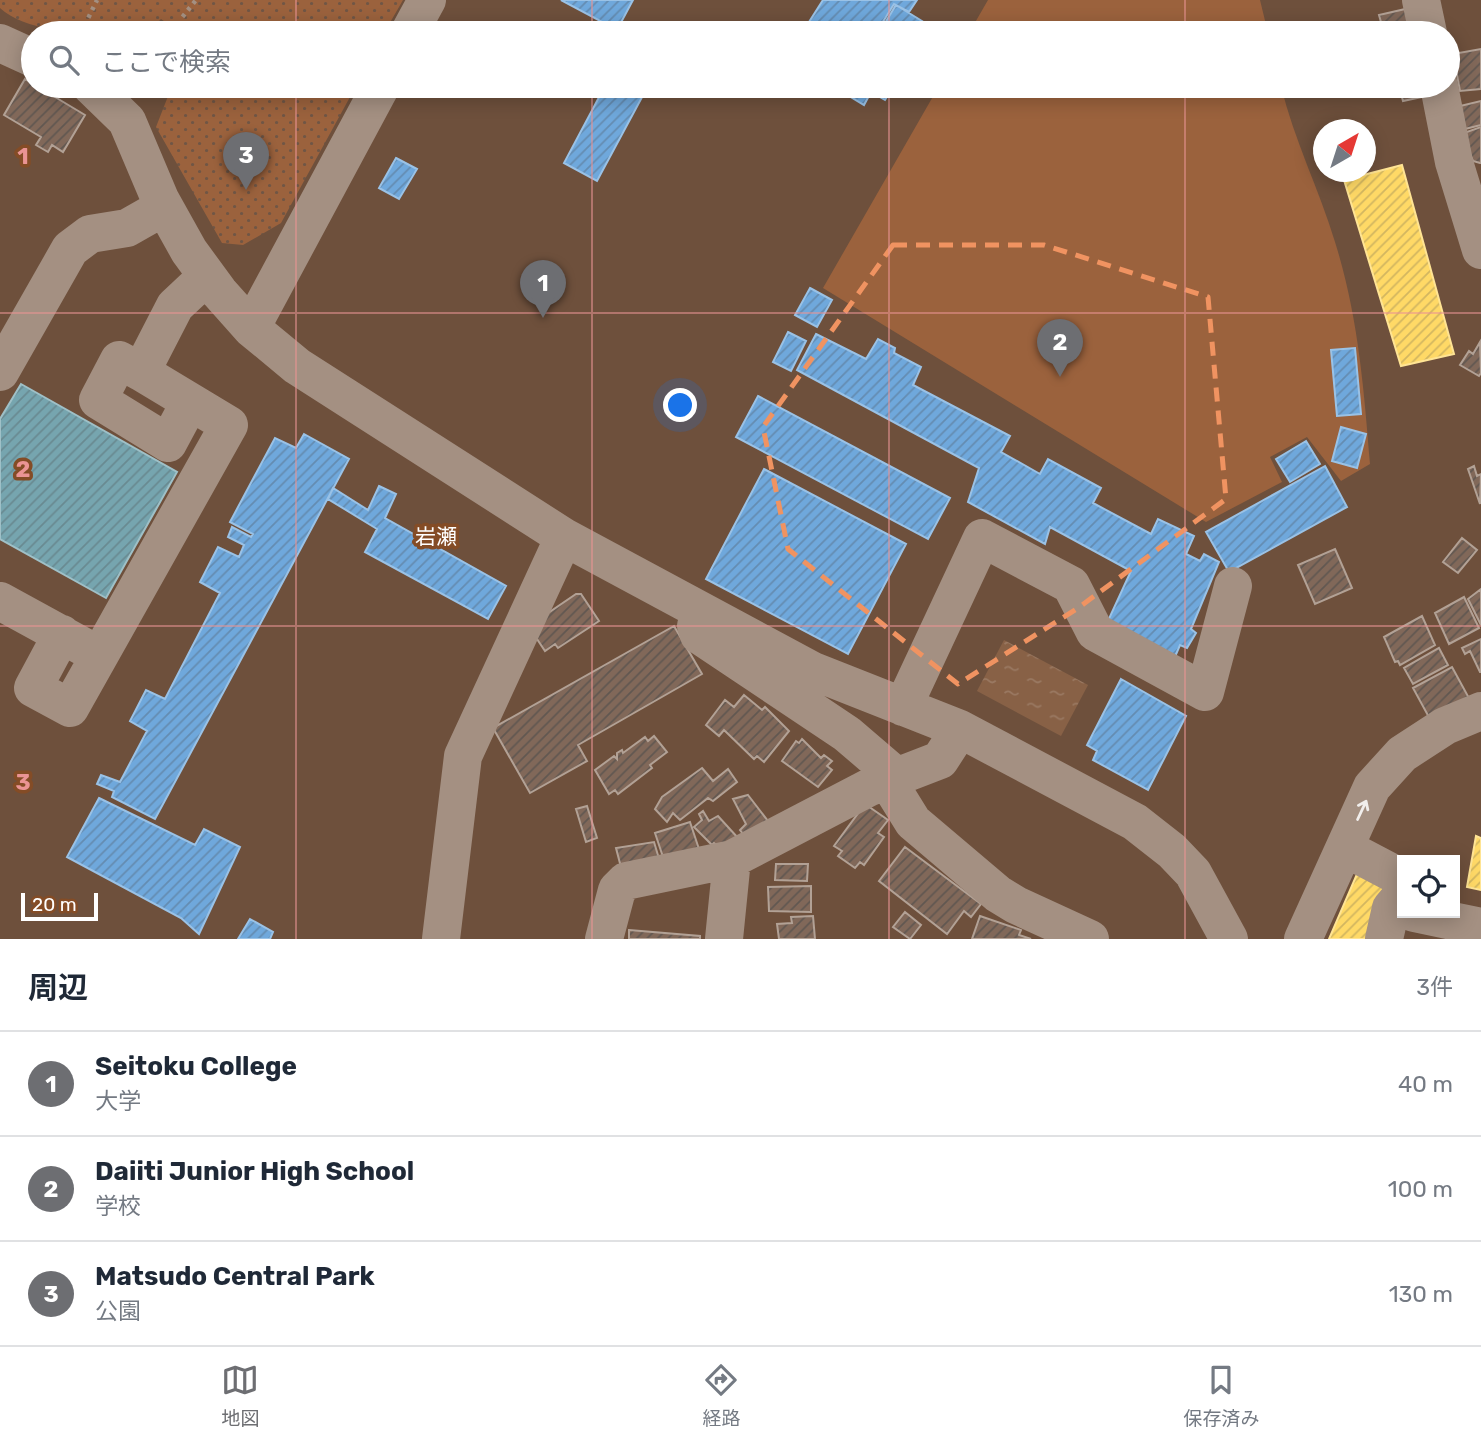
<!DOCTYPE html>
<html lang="ja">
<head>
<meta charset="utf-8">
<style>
  body { margin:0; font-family:Rubik,"Noto Sans JP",sans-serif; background:#f2f2f3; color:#1f2937 }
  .controls { position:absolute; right:21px; bottom:21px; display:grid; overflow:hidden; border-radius:0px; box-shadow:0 4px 18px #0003 }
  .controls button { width:63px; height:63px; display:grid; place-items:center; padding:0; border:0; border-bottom:2px solid #e0e1e3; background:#fff; color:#1f2937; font:35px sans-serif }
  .compass { position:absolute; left:1313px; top:119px; width:63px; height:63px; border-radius:50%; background:#fff; box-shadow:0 4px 18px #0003; rotate:39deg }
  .scale { position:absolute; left:21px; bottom:18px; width:77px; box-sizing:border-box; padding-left:7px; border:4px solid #fff; border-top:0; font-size:19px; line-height:24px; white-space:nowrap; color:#fff; -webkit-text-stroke:5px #844c26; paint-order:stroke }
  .you { position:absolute; left:681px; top:406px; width:24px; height:24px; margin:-18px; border:5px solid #fff; border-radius:50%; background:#1a73e8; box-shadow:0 0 0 10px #1a73e833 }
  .badge { display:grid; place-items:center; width:46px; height:46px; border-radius:50%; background:#6d6e72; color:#fff; font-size:23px; font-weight:700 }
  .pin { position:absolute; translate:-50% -58px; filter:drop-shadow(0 2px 4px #0008) }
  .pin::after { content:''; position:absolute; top:37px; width:24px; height:21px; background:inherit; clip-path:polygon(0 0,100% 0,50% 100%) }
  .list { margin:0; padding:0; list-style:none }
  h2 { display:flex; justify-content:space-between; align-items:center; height:91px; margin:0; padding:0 28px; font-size:30px }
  h2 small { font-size:23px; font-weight:400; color:#747a83 }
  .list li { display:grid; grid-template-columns:46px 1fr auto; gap:21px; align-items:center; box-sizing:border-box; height:105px; padding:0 28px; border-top:2px solid #e0e1e3 }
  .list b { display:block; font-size:26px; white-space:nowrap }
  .list p { margin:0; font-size:23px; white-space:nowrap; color:#747a83 }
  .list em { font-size:23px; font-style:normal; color:#747a83 }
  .icon { flex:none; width:38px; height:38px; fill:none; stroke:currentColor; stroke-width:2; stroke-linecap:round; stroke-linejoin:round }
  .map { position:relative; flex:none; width:1481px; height:939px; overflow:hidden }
  .search { position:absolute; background:#fff; box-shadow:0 4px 18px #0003; left:21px; right:21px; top:21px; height:77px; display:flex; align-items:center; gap:18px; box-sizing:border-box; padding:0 24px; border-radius:38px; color:#747a83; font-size:26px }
  .sheet { height:406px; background:#fff }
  nav { display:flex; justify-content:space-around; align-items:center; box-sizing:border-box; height:98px; border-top:2px solid #e0e1e3; background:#fff; font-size:19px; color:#747a83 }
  nav a { display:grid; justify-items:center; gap:4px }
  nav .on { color:#6d6e72 }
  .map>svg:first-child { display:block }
  .grass { fill:url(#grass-dots) }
  .pitch { fill:#9b623d }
  .water { fill:url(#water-ripples) }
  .homes { fill:url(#homes-hatch); stroke:#ffe494; stroke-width:2 }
  .schools { fill:url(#schools-hatch); stroke:#9ac2e6; stroke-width:2 }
  .public { fill:url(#public-hatch); stroke:#9fc0c7; stroke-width:2 }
  .building { fill:url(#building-hatch); stroke:#b2a195; stroke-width:2 }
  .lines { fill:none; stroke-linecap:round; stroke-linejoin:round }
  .path { stroke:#a49082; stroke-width:4.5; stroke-dasharray:3.5 5; stroke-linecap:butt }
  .minor { stroke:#a49082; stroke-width:38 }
  .oneway { stroke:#f1eeec }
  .marked { fill:none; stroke:#f09361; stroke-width:5; stroke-dasharray:14 9; stroke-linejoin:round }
  .grid { fill:none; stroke:#ea9494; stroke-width:2; stroke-opacity:0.55 }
  .labels { text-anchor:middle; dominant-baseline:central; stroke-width:7; stroke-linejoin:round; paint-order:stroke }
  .neighbourhood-label { font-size:21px; fill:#fff; stroke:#844c26 }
  .grid-label { font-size:23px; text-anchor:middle; font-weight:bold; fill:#ea9494; stroke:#844c26; stroke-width:7; stroke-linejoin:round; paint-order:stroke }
</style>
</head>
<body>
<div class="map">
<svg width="1481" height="939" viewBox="0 0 1481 939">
  <defs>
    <pattern id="grass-dots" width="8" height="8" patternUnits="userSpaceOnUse" patternTransform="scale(1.75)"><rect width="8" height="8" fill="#9b623d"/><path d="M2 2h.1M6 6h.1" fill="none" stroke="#705645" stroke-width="1.8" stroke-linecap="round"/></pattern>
    <pattern id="water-ripples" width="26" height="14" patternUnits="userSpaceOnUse" patternTransform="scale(1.75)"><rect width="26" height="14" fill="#886146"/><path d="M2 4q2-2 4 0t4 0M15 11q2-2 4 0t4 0" fill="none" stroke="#9a7962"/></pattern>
    <pattern id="homes-hatch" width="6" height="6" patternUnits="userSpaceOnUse" patternTransform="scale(1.75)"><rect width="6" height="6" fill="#ffd966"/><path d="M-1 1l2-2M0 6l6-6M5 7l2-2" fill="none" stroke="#d2b660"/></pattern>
    <pattern id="schools-hatch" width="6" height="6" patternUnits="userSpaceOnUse" patternTransform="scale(1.75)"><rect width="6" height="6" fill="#6fa8dc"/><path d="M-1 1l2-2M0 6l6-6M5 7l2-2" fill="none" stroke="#648cb1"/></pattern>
    <pattern id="public-hatch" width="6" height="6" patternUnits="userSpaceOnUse" patternTransform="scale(1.75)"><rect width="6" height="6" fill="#76a5af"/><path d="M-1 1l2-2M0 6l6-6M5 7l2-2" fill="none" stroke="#698a91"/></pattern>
    <pattern id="building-hatch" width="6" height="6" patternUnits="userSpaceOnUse" patternTransform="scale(1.75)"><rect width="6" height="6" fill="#816859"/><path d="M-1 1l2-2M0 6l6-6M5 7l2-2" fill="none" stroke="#615751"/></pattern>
  </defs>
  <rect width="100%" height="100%" fill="#6e503c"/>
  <!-- grass -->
  <path class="grass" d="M0,0H403L384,33H181L161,19L147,33C106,33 31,37 0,8Z
    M172,86H356L281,223L243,245L222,243L156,127Z"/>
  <!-- pitch -->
  <path class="pitch" d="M988,0H1260L1268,33H969Z
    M939,86H1281C1294,140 1319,189 1335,242C1358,315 1364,389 1370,464L1341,481L1307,437L1270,457L1282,482L1206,522L823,288Z"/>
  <!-- water -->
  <path class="water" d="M1004,640L1088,685L1061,736L977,691Z"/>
  <!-- homes -->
  <path class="homes" d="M1402,165L1454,354L1401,366L1344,180Z
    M1476,836L1481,838V890L1467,887Z
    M1360,867L1396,882L1370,939H1329Z"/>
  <!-- schools -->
  <path class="schools" d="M561,0H633L617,30Z
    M823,0H917L909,12L894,4L876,33H802Z
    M896,5L930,26L925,33H879Z
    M605,86H648L597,181L564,163Z
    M848,86H894L885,100L871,92L864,105L844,93Z
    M396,158L417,169L399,199L379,188Z
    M810,288L832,300L817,327L795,315Z
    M788,332L806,341L791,371L773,362Z
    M816,334L866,359L878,339L895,348L894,353L921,367L913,385L1010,436L1001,452L1040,474L1048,459L1101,488L1093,503L1151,534L1158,519L1194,536L1186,554L1200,561L1204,554L1219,562L1191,629L1196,633L1187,648L1180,645L1174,659L1107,623L1131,571L1050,527L1045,544L968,502L979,468L797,370Z
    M1355,348L1361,414L1337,416L1331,350Z
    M758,396L950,498L928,539L736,437Z
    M1341,427L1366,434L1357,468L1332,461Z
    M304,434L349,459L155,819L112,797L114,791L97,784L101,775L120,782L147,731L130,721L146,690L165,699L220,593L200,582L218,547L239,557L244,545L228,537L232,527L251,537L253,534L230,522L275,438L296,448Z
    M1306,441L1320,464L1290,482L1276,459Z
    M1325,466L1347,507L1229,572L1206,532Z
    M764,469L906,544L848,654L706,579Z
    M379,486L396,494L385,518L506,586L488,619L365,552L377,529L328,499L333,488L368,510Z
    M1121,679L1186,716L1148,790L1093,760L1097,751L1087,745Z
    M99,798L195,845L204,829L240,847L199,934L181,918L67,857Z
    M250,919L273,932L270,939H238Z"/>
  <!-- public -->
  <path class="public" d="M21,384L177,472L106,598L0,539V419Z"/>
  <!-- building -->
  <path class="building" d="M1414,7L1420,33H1384L1379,15Z
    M1481,49V89L1460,91L1453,54Z
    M25,79L85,115L63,152L52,145L48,152L36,145L41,137L4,115Z
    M1399,86H1434L1436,94L1403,101Z
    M1481,101V125L1461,130L1456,107Z
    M1481,127V163H1480L1473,161L1461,134Z
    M1480,342L1481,373L1479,376L1460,365L1469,351L1473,354Z
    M1474,466L1477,476L1481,474L1480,504L1468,469Z
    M1462,538L1477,550L1458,573L1443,562Z
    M1335,549L1352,588L1315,604L1298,565Z
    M1481,589V625L1468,599Z
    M576,594H581L599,621L558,648L555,644L545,651L531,630L535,622Z
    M1464,597L1479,628L1449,644L1435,613Z
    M1422,616L1435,645L1400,665L1398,661L1395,662L1384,637Z
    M674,626L702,674L578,745L587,761L530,793L493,728Z
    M1481,639V672H1480L1470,651L1465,654L1462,648Z
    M1439,648L1448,665L1413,684L1404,668Z
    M1452,667L1470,700L1431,721L1413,688Z
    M744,695L762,710L765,707L789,731L764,762L757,756L754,759L724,730L719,736L706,725L725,700L734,707Z
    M654,736L667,752L650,765L652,768L618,794L615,790L609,794L595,770L614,756L617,759V753L622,750L623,753L645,737L648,741Z
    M802,739L821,758L824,755L832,761L827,766L832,770L818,787L782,761L796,741L799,743Z
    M702,768L713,781L728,769L737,782L713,801L708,798L680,820L673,813L667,822L655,809L662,797Z
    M748,795L771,825L747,839L740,830L746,824L733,799Z
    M865,804L888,820L878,833L884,837L864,865L860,862L855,868L838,856L842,851L834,846Z
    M587,806L597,838L586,842L576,809Z
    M703,811L709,821L718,816L738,838L723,850L714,843L712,845L694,827L702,820L699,814Z
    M690,822L700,852L665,863L655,833Z
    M654,842L660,862L622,871L616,848Z
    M905,847L981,904L971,917L964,911L947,934L879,881Z
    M776,864H808L807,881L775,880Z
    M811,886V912L769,911L768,887Z
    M905,912L921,925L910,939L893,927Z
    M813,916L815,939H779L777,924L792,923L791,917Z
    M980,916L1021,930L1019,935L1031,939H972Z
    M629,930L700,936V939H629Z"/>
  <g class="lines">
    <!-- path -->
    <path class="path" d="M81,33L97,0
      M180,33V20L196,0"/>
    <!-- minor -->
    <path class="minor" d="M1421,0L1428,33
      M409,33L427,0
      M0,43L33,58
      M91,86L127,121L160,199L189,251L219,292L251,328L297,366L564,537L813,671L960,729L1135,822L1172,851L1193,873L1229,939
      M1439,86L1454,162L1481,250
      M251,328L381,86
      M0,372L70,249L90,234L127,228L164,207
      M141,372L119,360L98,400L168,443L190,402
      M0,601L84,647
      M696,626L699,635L847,734L896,776
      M62,634L33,688L70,708L229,425L141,372L175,306L207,276
      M903,707L982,538L1071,585L1095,632L1205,692L1233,586
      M887,780L913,822L998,894L1016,905L1090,939
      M1345,848L1402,878
      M1414,913L1481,927
      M441,939L463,756L564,537
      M604,939L617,890L626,881L732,859
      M724,939L732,859L870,787L940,760L960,729
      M1303,939L1372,787L1402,754L1445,726L1481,711
      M1384,939L1391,908L1402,895"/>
  </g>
  <!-- one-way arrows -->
  <defs><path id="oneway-shaft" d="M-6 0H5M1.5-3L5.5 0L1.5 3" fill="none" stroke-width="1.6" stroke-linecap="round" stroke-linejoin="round" transform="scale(1.75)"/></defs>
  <use class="oneway" href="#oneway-shaft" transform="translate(1362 810) rotate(-65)"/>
  <!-- marked area -->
  <path class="marked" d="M893,245H1044L1208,297L1226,499L1078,608L958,684L788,549L763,427Z"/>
  <!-- grid -->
  <path class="grid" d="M296,0V33M592,0V33M889,0V33M1185,0V33M296,86V939M592,86V939M889,86V939M1185,86V939M0,313H1481M0,626H1481"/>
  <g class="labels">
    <!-- neighbourhood labels -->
    <g class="neighbourhood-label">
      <text x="436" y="536">岩瀬</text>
    </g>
  </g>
  <g class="grid-label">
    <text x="23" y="164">1</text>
    <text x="23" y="477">2</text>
    <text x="23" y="790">3</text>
  </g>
</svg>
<div class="controls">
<button><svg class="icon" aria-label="locate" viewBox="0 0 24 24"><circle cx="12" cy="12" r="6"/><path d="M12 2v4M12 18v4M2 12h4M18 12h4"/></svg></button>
</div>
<svg class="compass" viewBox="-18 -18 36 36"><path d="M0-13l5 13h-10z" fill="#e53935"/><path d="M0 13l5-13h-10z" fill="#747a83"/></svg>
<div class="scale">20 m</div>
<div class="you"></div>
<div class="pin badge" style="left:543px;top:318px">1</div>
<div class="pin badge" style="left:1060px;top:377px">2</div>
<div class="pin badge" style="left:246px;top:190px">3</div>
<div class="search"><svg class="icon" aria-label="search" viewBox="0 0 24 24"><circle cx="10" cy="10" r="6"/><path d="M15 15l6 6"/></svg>ここで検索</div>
</div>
<section class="sheet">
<h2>周辺<small>3件</small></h2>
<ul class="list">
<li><span class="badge">1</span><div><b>Seitoku College</b><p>大学</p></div><em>40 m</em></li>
<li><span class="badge">2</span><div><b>Daiiti Junior High School</b><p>学校</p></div><em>100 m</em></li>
<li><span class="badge">3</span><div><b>Matsudo Central Park</b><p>公園</p></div><em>130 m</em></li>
</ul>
</section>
<nav>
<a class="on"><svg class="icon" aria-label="map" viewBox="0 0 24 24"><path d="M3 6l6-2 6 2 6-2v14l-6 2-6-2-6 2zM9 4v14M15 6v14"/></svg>地図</a>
<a><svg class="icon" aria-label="directions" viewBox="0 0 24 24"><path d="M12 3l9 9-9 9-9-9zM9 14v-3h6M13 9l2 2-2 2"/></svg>経路</a>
<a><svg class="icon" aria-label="saved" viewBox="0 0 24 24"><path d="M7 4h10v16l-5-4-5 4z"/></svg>保存済み</a>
</nav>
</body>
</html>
